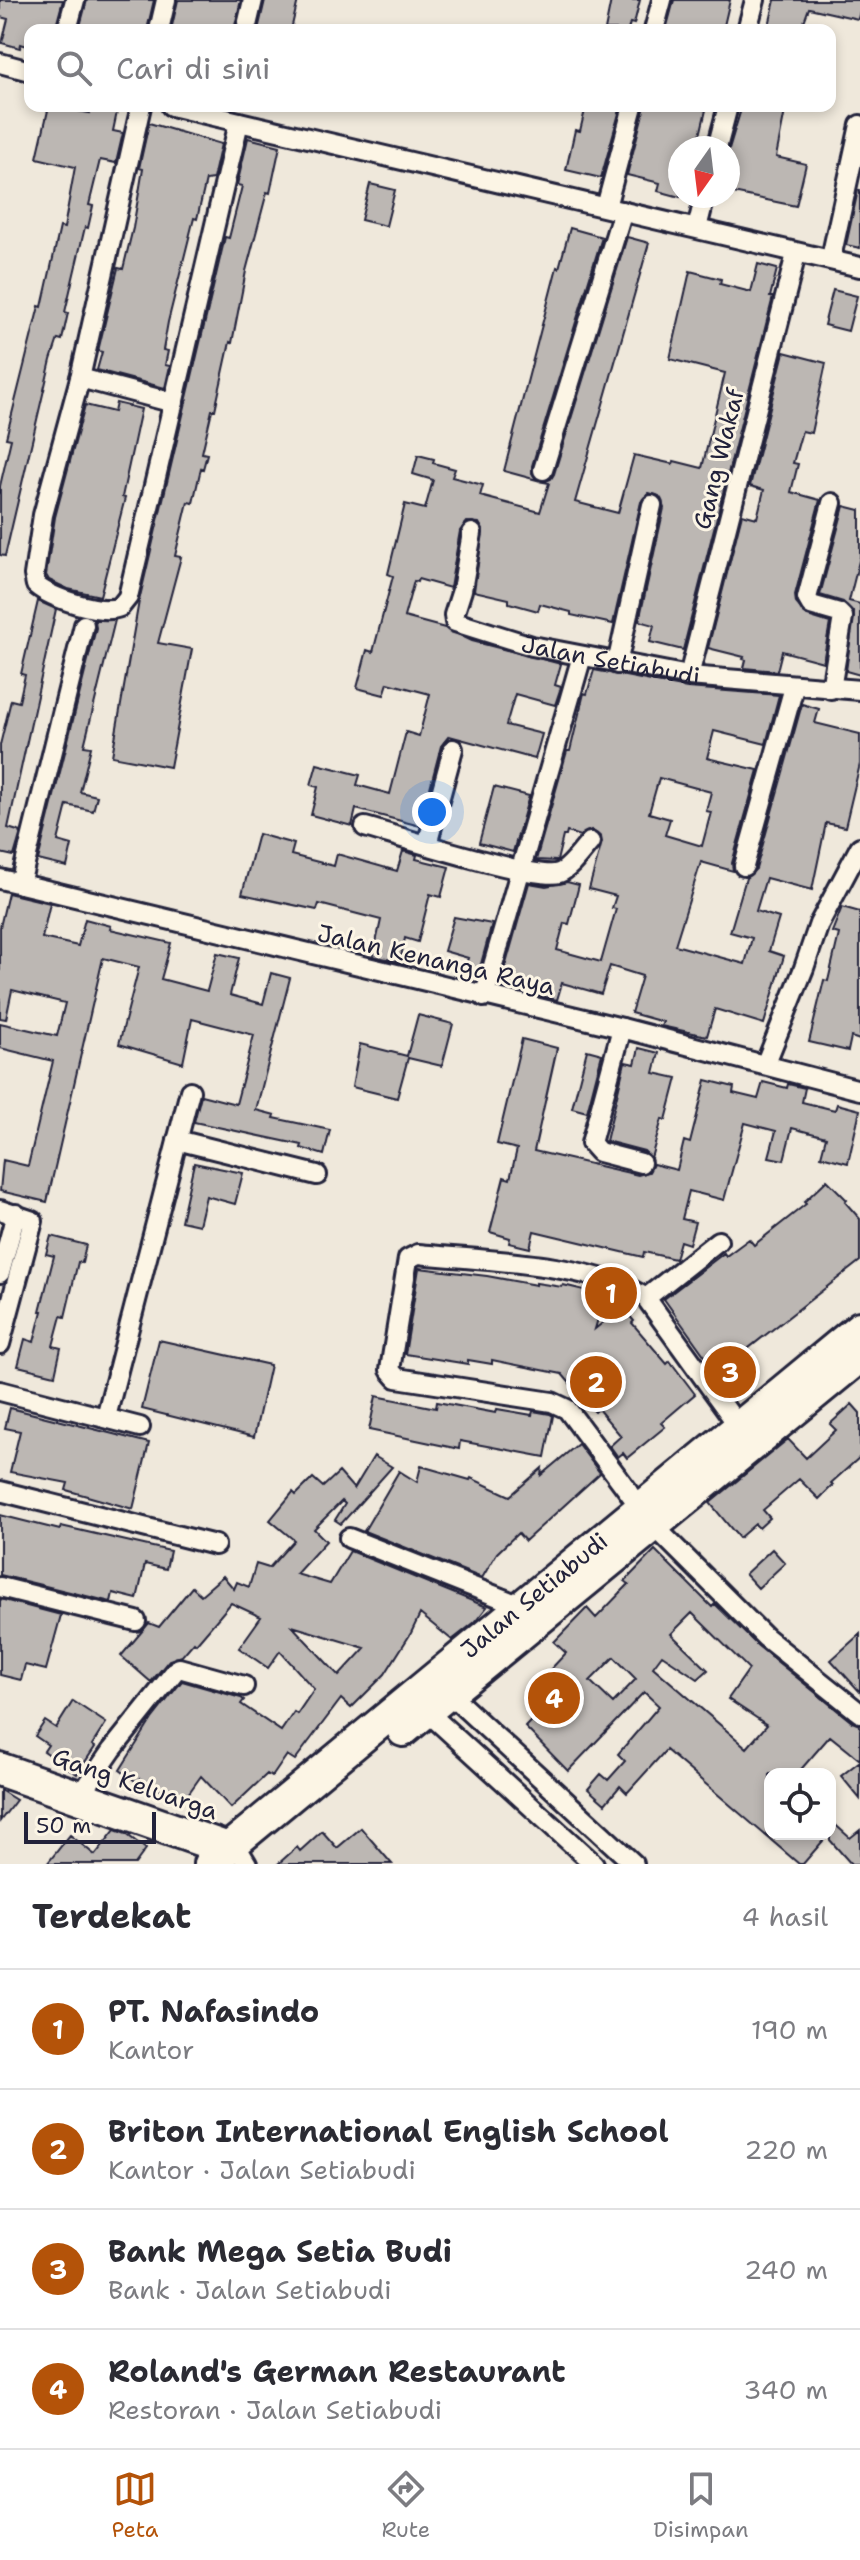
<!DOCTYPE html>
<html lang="id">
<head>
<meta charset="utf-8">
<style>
  body { margin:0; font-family:"Shantell Sans",sans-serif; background:#f2f2f3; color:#2b2b33 }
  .controls { position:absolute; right:24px; bottom:24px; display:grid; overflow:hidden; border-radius:16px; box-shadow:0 4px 12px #0003 }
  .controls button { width:72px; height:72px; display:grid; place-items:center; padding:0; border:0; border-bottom:2px solid #e1e1e2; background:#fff; color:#2b2b33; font:40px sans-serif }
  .compass { position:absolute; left:668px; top:136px; width:72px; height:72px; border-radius:50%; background:#fff; box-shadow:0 4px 12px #0003; rotate:194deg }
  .scale { position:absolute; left:24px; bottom:20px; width:132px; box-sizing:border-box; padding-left:8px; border:4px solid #22223b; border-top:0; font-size:22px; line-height:28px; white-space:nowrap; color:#22223b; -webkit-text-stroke:6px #fcf5e5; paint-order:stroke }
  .you { position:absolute; left:432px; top:812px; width:28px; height:28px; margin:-20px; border:6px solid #fff; border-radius:50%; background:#1a73e8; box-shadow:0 0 0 12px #1a73e833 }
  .badge { display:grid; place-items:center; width:52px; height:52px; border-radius:50%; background:#b45309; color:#fff; font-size:26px; font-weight:700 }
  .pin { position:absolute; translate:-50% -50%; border:4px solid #fff; box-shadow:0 2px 8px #0006 }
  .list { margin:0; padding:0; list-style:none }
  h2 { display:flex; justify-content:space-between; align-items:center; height:104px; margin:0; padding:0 32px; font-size:34px }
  h2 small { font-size:26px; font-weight:400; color:#7c7c81 }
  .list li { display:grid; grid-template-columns:52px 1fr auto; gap:24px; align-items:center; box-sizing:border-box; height:120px; padding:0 32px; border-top:2px solid #e1e1e2 }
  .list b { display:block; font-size:30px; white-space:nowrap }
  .list p { margin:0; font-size:26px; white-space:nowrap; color:#7c7c81 }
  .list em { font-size:26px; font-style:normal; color:#7c7c81 }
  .icon { flex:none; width:44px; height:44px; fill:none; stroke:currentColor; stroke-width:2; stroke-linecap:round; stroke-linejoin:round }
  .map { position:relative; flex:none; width:860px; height:1864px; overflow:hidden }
  .search { position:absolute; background:#fff; box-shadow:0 4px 12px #0003; left:24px; right:24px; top:24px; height:88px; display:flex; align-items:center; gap:20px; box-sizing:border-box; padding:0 28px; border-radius:16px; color:#7c7c81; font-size:30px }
  .sheet { height:584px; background:#fff }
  nav { display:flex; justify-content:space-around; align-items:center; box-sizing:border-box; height:112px; border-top:2px solid #e1e1e2; background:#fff; font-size:22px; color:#7c7c81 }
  nav a { display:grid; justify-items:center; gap:4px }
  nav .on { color:#b45309 }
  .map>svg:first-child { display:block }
  .building { fill:#bcb7b3; stroke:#22223b; stroke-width:2; fill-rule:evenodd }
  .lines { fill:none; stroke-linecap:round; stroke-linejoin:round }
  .minor-casing { stroke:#22223b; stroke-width:24 }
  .primary-casing { stroke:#22223b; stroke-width:36 }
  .minor { stroke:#fcf5e5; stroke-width:18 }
  .primary { stroke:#fcf5e5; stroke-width:30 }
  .labels { text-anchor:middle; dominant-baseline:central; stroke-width:6; stroke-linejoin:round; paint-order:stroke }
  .street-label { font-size:24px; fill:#22223b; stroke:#fcf5e5 }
</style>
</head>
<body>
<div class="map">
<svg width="860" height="1864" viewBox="0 0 860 1864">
  <rect width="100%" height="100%" fill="#efe8db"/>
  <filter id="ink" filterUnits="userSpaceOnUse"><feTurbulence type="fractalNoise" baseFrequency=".0125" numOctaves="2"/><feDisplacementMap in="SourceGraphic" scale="16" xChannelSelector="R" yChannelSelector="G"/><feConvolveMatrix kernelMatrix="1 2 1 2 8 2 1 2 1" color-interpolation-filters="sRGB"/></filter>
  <g filter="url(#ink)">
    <!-- building -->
    <path class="building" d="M0,0H63L55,30H30V47L21,44L20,48L2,43L8,19L0,17Z
      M87,0H154L147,30H79Z
      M178,0H241L234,30H171Z
      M265,0H298L291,30H258Z
      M611,0H640L634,24L630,23L628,30H605Z
      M674,0H730L723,30H666Z
      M775,0H860V11L858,19L809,8L801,30H768Z
      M49,106L90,113L92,106L117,112L113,131L123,133L116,163L100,160L89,205L93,206L88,228L85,227L65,312L68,313L62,340L58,339L51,360L5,556L0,555V486L11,439L6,438L39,306L42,307L60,227L64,228L75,167L37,158Z
      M586,106H621L601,178L566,170L575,130L580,131Z
      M645,106H690L706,110L697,148H680V197L658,191L660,183L627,175Z
      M742,106H786L776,157L806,164L796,206L728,192V152Z
      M149,123L221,144L213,179L206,180L197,219L194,218L168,322L163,350L168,351L165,365L170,366L165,388L97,370L102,352L98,351L118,268L123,269L133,228L143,169L139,168Z
      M248,138L280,146L270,193L267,192L246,271L232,343L230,342L215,410H212L202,453L207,454L203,469L201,468L193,503L188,502L175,556L181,557L158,643L192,649L170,767L112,756L139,601L225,237L229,238L242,186L237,185Z
      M370,184L395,190L386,226L361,220Z
      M858,190H860V248L846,245Z
      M570,228L602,237L532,466V473L537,480L504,471L557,267L559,268Z
      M627,237L649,243L575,502L618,513L634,455L673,464L674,461L702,468L725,373L670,359L690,271L721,279L720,284L751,292L758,264L777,269L770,297H773L683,650L650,642L654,625L639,621L664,508L659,496L649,493L641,502L613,624L571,615V612L540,604L538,611L509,603V599L474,591L483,530L479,523L467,522L460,531L450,588L418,579L417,582L414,581L404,617L445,628L472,641L561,664L555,685L561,687L555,705L515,694L506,725L542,734L535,759L449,736L441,746L420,826L356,809L352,826L311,815L318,787L311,785L317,764L360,775L357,785L390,794L406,732L419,736L430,694L388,683L384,695L357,688L367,650L373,652L393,576L388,574L405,504L425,509L433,480L413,474L418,455L434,459L433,463L455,469L452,477L483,485L480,496L540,512L549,483L543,482L551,479L554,474Z
      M833,290L857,296L848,331L824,325Z
      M784,352L826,363L811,433L802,431L793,463L798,464L791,492L820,500L795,595L796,603L807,616L830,623L823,662L782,651L777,671L744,668L746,660L743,659L744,657L708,648L742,514L757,518L764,490L750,486Z
      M116,403L141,409L122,497L125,498L100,596L68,589L49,580L46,575L55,517L85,405L114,412Z
      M844,506L860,510V557L849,601L860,604V675L846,671L854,613L843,602L820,595Z
      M38,601L56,609L8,828L21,832L14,856L0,853V745L11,700L19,702L25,675L21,674Z
      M95,620H115L84,746L91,747L80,792L97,796L93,811L67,805L58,841L72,845L67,867L38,860L96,628Z
      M594,670L687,688L779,695L766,744L714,731L707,758L758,770L732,863L733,871L701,862L675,945L745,964L752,938L730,932L746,878L756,869L802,704L819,709L815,723L860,734V764L845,827L826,823L812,890L766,878L756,911L779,918L769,951L784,956L764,1024L715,1009L707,1036L661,1026L663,1022L631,1013L642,976L610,966L601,994L562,983L557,1000L500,985L529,883L546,886L567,882L579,885L569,924L564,923L557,950L601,962L616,909L612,908L616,896L589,889L602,842L601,837L591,830L580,836L567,832L566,836H563L557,861L536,860L567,751H570L584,693L587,694ZM659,778L711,792L706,811L711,812L702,846L665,835L670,819L649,813Z
      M494,787L529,796L513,852L479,843Z
      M258,834L294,844L291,855L334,866L337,854L397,871L403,851L417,855L416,859L449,867L441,897L430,894L418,942L405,938L400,962L373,956L381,920L319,904L317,910L242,894Z
      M8,893L50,903L42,938L78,946L85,919L111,926L110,929L171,943L161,979L207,991L217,953L239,958L230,995L263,1004L271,973L290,978L256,1110L275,1115L274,1118L330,1130L324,1155L301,1148L302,1145L194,1122L201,1095L236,1104L254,1035L192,1019L183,1063L119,1044L139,967L103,958L47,1202L0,1191L3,1160L28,1166L53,1061L0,1048V1023L57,1036L65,1003L12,990L6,1019L0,1018V927Z
      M842,907L860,912V1040L851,1037L848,1051L809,1042L824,980L828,981L839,934L832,932Z
      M454,917L492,924L479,971L465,967L468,958L444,951Z
      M418,1015L453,1024L442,1066L408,1058L397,1098L352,1087L360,1044L407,1056Z
      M522,1039L557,1048L534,1151L638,1175L649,1172L653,1164L677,1170L684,1141L690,1143L706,1080L734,1087L733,1093L758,1099L763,1082L787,1088L788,1084L805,1088L802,1102L835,1110L837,1104L860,1110L848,1163L821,1156L826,1137L792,1128L784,1160L769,1157L776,1131L745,1123L724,1200L689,1191L682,1219L695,1222L689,1244L680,1241L675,1259L644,1252L643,1257L534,1231L530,1248L509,1243L510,1238L490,1232L504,1177L510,1179L517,1149L497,1144Z
      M639,1048L659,1053L654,1073L677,1078L666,1120L662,1119L651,1158L644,1151L606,1141L625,1062L635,1064Z
      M587,1050L602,1054L587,1112L572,1108Z
      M194,1163L243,1173L235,1204L206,1196L199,1225L181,1221Z
      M827,1180L847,1200L845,1202L860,1219V1261L717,1373L664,1299L724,1253L726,1256L749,1239L754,1245L806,1204L804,1202Z
      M51,1236L86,1245L82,1263L78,1262L65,1317L61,1316L53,1346L61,1348L55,1375L18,1366L25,1339L34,1342L42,1311H40L54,1256L46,1254Z
      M419,1268L487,1276L536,1285V1283L562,1287L563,1285L605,1295L595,1329L622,1307L634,1321L632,1323L667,1364L670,1361L695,1394L661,1423L665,1427L627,1458L623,1453L618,1457L610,1446L621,1436L598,1409L595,1412L562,1374L492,1360V1364L468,1360V1364L405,1354Z
      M159,1340L270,1365L254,1437L142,1409Z
      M376,1396L436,1408L437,1402L496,1413L497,1409L532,1415L533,1411L550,1414L553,1416L545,1457L460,1441L459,1449L369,1430Z
      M852,1404L860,1413V1457L831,1483L833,1485L819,1499L799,1479L763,1510L770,1518L759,1528L755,1524L739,1538L710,1503L788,1439L806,1458L836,1430L830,1424Z
      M10,1408L149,1443L133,1509L66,1490L68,1483L10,1472L20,1431L5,1428Z
      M578,1444L600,1473L525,1541L518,1533L497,1553L482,1578L364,1531L399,1471L417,1482L421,1466L470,1480L471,1478L510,1496L542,1468L541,1475Z
      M374,1456L392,1467L341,1524L335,1520L345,1504L342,1501L314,1529L326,1541L296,1574L330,1584L350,1551L487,1607L475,1622L452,1640L420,1614L411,1633L385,1674L351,1708L341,1699L295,1760L287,1755L272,1777L267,1774L231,1808L201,1776L181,1804L160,1790L140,1779L138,1783L120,1770L152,1719L182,1681L241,1698L244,1700L241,1704L281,1731L294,1712L297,1714L314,1689L280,1651L268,1668L239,1648L261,1617L231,1603L196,1644L194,1642L182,1656L169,1660L151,1682L121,1656L149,1623L159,1627L192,1587L201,1595L223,1576L234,1589L237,1582L249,1587L256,1564L269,1568L294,1540L270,1520L293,1492L296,1495L313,1478L323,1487L339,1472L354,1489ZM292,1626L365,1648L339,1676Z
      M0,1515L60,1530L61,1526L170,1551L166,1569L145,1564L137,1599L113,1593L111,1602L0,1575Z
      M772,1549L785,1563L758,1588L745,1574Z
      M655,1550L712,1607L715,1604L758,1646L852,1722L860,1725V1760L830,1736L797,1774H770V1834H829L803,1864H799L666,1750L627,1793L620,1786L605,1804L588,1789L601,1774L608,1780L625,1761L618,1754L659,1706L644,1692L568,1771L525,1727L546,1705L531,1690L566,1653L554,1642L587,1608L596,1618L629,1584L625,1581ZM692,1613L749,1669L728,1699L767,1725L747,1748L653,1667L662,1655L698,1679L708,1670L671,1634ZM614,1657L636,1679L613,1703L590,1681Z
      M0,1599L61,1615L46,1670L25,1665L21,1680L0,1675Z
      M860,1634V1692L831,1660Z
      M73,1701L106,1723L92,1745L95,1747L77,1774L44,1751L48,1745L35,1736L45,1721L56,1728Z
      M860,1761V1799L841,1776Z
      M0,1790L16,1800L0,1821Z
      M830,1820L850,1838L860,1830V1864H851L830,1840Z
      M361,1828L392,1864H278L297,1847L300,1851L322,1831L337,1848Z
      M115,1830L126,1834L146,1849L135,1864H47L70,1835L95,1855Z"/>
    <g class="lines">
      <defs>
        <g id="minor">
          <path d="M67,30L75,0"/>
          <path d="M159,30L166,0"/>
          <path d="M246,30L253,0"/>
          <path d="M654,30L662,0"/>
          <path d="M747,30L755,0"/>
          <path d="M0,63L30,71"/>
          <path d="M141,106L80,378L43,515L34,575L36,585C51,598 101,615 120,607L128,597L239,122"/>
          <path d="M171,106L860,267"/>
          <path d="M717,148L728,106"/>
          <path d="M606,207L633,106"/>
          <path d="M697,228L705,196"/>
          <path d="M831,258L860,125"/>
          <path d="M80,378L174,403"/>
          <path d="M543,470L623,211"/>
          <path id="s1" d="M472,533L462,590L454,615L455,622L532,646L689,676L860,690"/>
          <path d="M617,664L652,505"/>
          <path d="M689,676L796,254"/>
          <path d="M831,689L843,617L839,613L811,605L807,598L832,503"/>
          <path d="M365,827C397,836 537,881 559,873C570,869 582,851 590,842"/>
          <path d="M427,845L453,749"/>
          <path d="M744,866L794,687"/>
          <path d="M0,879L622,1028L860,1090"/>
          <path d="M20,884L84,625"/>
          <path d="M484,997L582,656"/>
          <path d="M622,1028L591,1143L599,1152L641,1163"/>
          <path d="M765,1065L804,968L819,924L860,847"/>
          <path d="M177,1140L317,1175"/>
          <path d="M0,1210L33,1221L0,1344"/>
          <path d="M0,1273L16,1214"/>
          <path d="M646,1298L718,1241"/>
          <path d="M0,1391L140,1427"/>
          <path d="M106,1417L190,1091"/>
          <path d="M739,1427L646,1298C590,1262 485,1261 418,1254L408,1259L390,1370L397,1378L552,1402L567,1409L655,1527L765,1637L860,1713"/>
          <path d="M0,1491L215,1545"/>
          <path d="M349,1538L521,1606"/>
          <path d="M0,1587L136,1621"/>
          <path d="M443,1688L634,1864"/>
          <path d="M422,1707L594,1864"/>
          <path d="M0,1762L235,1844L247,1864"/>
          <path d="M0,1777L221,1854L227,1859"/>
          <path d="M78,1799L112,1750L176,1670L179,1668L244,1686"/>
        </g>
        <g id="primary">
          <path d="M403,1731L860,1357"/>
          <path id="s2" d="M209,1864L860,1327"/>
        </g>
      </defs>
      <!-- minor casing -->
      <use href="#minor" class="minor-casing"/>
      <!-- primary casing -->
      <use href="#primary" class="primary-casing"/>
      <!-- minor -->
      <use href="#minor" class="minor"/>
      <!-- primary -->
      <use href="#primary" class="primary"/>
    </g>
  </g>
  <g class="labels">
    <!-- street labels -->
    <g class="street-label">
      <text transform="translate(719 459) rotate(-76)">Gang Wakaf</text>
      <text stroke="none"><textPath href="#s1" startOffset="252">Jalan Setiabudi</textPath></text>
      <text transform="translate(436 960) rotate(13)">Jalan Kenanga Raya</text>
      <text stroke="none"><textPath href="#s2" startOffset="422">Jalan Setiabudi</textPath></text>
      <text transform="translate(135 1784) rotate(19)">Gang Keluarga</text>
    </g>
  </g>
</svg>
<div class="controls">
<button><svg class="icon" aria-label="locate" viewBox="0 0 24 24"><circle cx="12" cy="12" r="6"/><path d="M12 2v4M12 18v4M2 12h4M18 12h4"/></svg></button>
</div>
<svg class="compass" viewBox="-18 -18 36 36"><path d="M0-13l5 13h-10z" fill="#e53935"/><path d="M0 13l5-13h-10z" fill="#7c7c81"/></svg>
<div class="scale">50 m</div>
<div class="you"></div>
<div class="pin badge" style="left:611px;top:1293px">1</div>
<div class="pin badge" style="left:596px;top:1382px">2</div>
<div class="pin badge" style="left:730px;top:1372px">3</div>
<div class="pin badge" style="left:554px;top:1698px">4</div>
<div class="search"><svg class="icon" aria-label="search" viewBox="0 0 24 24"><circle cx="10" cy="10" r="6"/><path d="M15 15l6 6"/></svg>Cari di sini</div>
</div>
<section class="sheet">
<h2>Terdekat<small>4 hasil</small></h2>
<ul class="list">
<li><span class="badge">1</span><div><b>PT. Nafasindo</b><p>Kantor</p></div><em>190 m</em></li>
<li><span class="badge">2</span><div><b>Briton International English School</b><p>Kantor · Jalan Setiabudi</p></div><em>220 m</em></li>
<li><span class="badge">3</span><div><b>Bank Mega Setia Budi</b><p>Bank · Jalan Setiabudi</p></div><em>240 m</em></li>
<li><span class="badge">4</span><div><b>Roland's German Restaurant</b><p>Restoran · Jalan Setiabudi</p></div><em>340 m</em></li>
</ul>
</section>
<nav>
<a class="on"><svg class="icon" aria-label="map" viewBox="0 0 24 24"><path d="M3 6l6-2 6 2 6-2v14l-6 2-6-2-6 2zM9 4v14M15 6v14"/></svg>Peta</a>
<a><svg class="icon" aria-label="directions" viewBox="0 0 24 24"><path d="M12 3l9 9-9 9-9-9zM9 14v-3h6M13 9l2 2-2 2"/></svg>Rute</a>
<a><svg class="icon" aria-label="saved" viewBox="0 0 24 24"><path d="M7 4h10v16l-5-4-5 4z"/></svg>Disimpan</a>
</nav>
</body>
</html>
